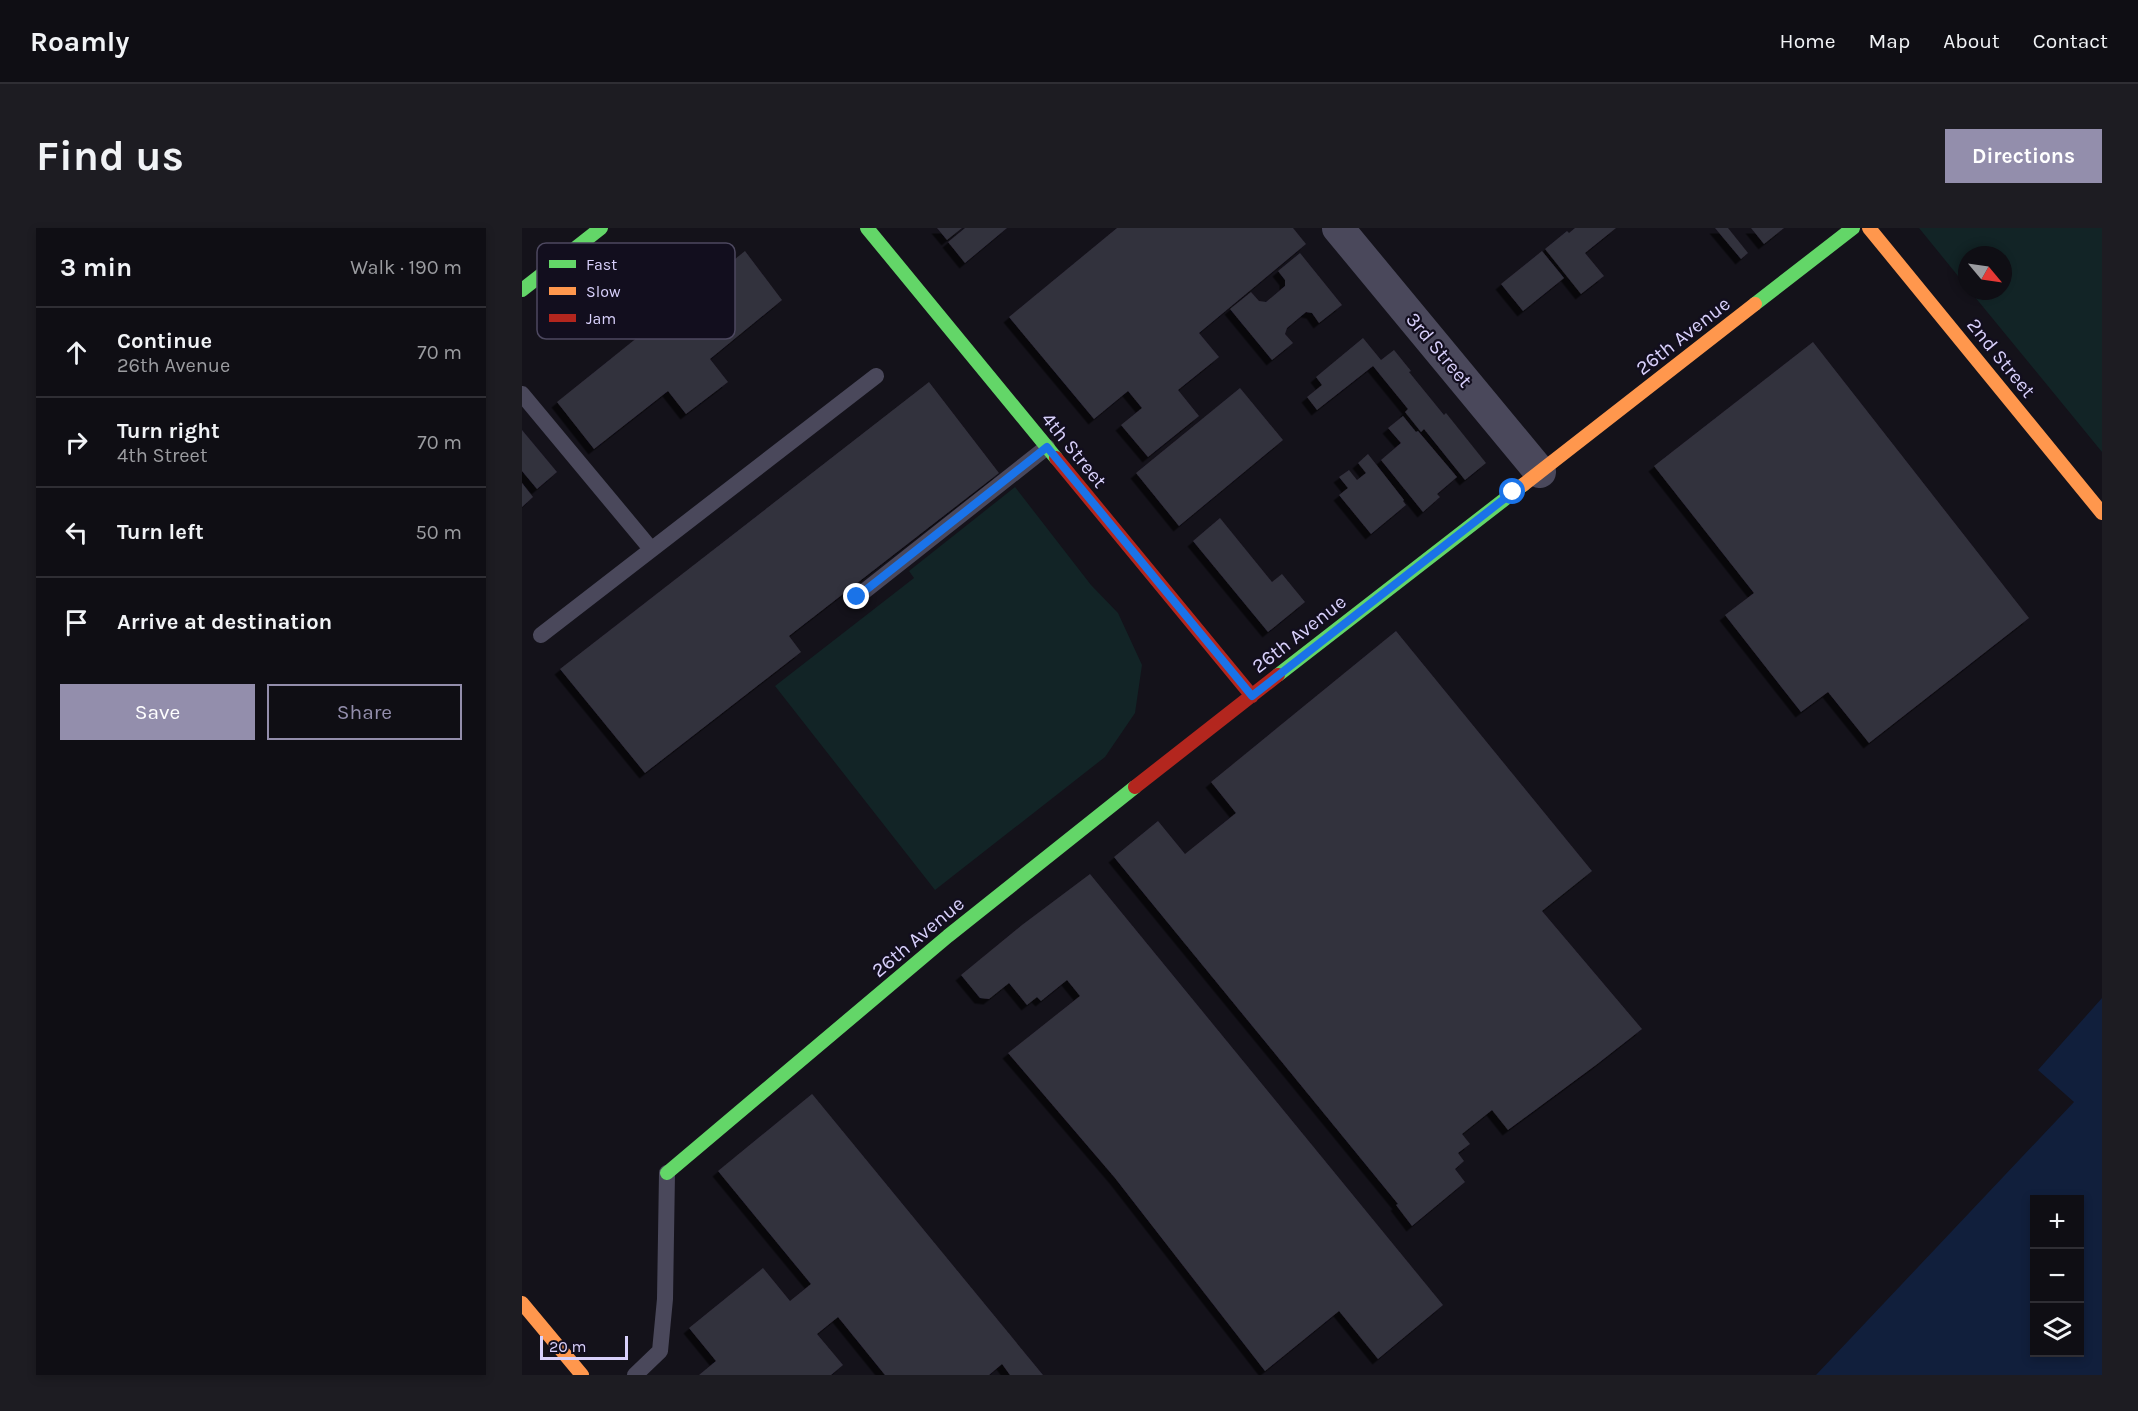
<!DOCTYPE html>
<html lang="en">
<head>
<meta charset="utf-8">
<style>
  body { margin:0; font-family:Karla,sans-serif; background:#1d1c22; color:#f1f3f6 }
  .controls { position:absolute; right:18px; bottom:18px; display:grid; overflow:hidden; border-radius:0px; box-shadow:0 3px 9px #0003 }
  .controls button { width:54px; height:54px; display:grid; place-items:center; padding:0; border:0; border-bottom:2px solid #2f2e34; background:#0f0e14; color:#f1f3f6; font:30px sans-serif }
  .compass { position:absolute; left:1436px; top:18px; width:54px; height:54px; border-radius:50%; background:#0f0e14; box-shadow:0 3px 9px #0003; rotate:119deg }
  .scale { position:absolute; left:18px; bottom:15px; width:88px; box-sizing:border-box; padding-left:6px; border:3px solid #d8d0fb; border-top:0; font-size:16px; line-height:21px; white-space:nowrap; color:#d8d0fb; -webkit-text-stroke:4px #120e1e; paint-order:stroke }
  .stop { position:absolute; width:18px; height:18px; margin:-14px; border:4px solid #1a73e8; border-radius:50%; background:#fff }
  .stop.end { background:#1a73e8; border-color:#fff; box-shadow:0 2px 6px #0008 }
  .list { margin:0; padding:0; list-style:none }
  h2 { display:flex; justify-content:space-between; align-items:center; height:78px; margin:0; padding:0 24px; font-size:26px }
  h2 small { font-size:20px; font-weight:400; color:#9b9ca0 }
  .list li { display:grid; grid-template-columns:39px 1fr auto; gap:18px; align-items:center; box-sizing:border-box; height:90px; padding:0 24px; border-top:2px solid #2f2e34 }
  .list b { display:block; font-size:22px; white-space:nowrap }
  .list p { margin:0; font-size:20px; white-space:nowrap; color:#9b9ca0 }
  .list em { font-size:20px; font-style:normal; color:#9b9ca0 }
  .actions { display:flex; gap:12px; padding:18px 24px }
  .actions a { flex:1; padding:14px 0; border:2px solid #938eac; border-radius:0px; text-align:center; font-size:21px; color:#938eac }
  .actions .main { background:#938eac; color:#fff }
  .icon { flex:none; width:33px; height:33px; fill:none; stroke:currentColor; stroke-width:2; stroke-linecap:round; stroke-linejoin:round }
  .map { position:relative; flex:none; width:1580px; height:1147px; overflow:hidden; border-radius:0px }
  header { display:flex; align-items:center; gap:36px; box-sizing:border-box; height:84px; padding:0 30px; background:#0f0e14; border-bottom:2px solid #2f2e34 }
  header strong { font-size:28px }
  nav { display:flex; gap:33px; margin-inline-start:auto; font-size:21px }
  .intro { display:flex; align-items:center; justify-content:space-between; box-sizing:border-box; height:144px; padding:0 36px }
  h1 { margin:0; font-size:42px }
  .button { padding:15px 27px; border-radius:0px; background:#938eac; color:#fff; font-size:21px; font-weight:700 }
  main { display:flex; gap:36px; padding:0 36px }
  aside { flex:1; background:#0f0e14; border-radius:0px; box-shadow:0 3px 9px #0003 }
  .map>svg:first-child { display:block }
  .green { fill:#122426 }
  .water { fill:#111f3c; fill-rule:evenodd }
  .building { fill:#33303d; filter:url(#shadow) }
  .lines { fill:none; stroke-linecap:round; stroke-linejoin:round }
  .lane { stroke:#4a485b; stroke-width:16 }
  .street { stroke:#4a485b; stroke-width:32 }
  .fast { stroke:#63d668; stroke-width:14 }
  .slow { stroke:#ff974d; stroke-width:14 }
  .jam { stroke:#b3261e; stroke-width:14 }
  .route { stroke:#1a73e8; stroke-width:8 }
  .labels { text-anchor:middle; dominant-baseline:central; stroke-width:4.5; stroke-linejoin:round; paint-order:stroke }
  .street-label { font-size:20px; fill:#d8d0fb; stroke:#120e1e }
  .key { fill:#120e1e; stroke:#4d4860; stroke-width:1.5 }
  .key-label { font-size:16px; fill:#d8d0fb }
</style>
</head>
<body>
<header>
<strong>Roamly</strong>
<nav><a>Home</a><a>Map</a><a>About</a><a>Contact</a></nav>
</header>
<div class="intro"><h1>Find us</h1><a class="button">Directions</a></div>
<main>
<aside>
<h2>3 min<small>Walk · 190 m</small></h2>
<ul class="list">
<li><svg class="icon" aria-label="ahead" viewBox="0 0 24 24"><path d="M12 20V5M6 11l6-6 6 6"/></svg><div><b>Continue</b><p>26th Avenue</p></div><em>70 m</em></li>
<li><svg class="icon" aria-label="right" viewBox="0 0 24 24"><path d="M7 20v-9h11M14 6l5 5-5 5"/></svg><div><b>Turn right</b><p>4th Street</p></div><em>70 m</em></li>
<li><svg class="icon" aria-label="left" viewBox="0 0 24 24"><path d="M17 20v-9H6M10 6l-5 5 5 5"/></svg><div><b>Turn left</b></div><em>50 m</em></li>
<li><svg class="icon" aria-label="arrive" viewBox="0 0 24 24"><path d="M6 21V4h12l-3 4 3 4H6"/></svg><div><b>Arrive at destination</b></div></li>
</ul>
<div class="actions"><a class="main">Save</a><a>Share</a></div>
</aside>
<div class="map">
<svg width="1580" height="1147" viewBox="0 0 1580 1147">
  <defs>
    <filter id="shadow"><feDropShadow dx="-5.5" dy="5.5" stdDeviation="0" flood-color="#0009"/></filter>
  </defs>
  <rect width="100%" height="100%" fill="#14121a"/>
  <!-- green -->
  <path class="green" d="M1397,0H1580V224L1448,63H1481V27H1445V59Z
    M493,259L569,357L596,385L620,437L613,485L583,529L413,662L253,458L392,350L387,343Z"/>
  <!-- water -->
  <path class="water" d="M1580,770V1147H1294L1552,874L1516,842ZM1512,972H1558V1124H1512Z"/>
  <!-- building -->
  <path class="building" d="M415,0H440L425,12Z
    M443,0H485L443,35L426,14Z
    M595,0H771L784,16L677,105L697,129L656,162L677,188L626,229L599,197L620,180L606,163L572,191L487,89Z
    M1053,0H1094L1063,25L1082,48L1059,66L1023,21L1045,3L1047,5Z
    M1193,0H1206L1226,25L1219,31Z
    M1229,0H1262L1242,16Z
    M223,23L260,72L188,131L206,154L164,186L146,163L72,221L35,174Z
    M1020,23L1042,50L1001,83L979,56Z
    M778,25L820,77L797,95L790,85L784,84L765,100L763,106L771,115L750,132L708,81L729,64L737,73L744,74L763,58V52L756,43Z
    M841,110L859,132L872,122L889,143L887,144L922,187L924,185L964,235L943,252L902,201L899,204L883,184L886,181L851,138L795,182L785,169L800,157L794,149Z
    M1291,114L1507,390L1347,515L1306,464L1279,484L1203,387L1232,365L1132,238Z
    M407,154L477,245L267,408L279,424L123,545L38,441Z
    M718,160L761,212L657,298L614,245Z
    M881,188L894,204L896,203L935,249L915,266L918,269L901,284L859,232L879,215L866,200Z
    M0,202L35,244L15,261L0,243Z
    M846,226L882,272L881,273L884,277L849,306L817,267L826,260L817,249L827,242L835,252L844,245L836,235Z
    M0,255L11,269L0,279Z
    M698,290L750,354L760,346L783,374L746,404L671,313Z
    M874,403L1070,643L1020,683L1120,801L1074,837L986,902L970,882L940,906L948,916L936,925L942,933L933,941L943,954L890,998L874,977L876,976L592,629L636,593L663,626L714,585L689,554Z
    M568,646L921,1077L856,1131L817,1083L743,1143L593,950L486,825L558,768L545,752L519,773L515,769L505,777L487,755L467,771L458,770L439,747L500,697Z
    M290,866L291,867L521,1147H488L480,1136L467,1147H363L316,1089L295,1106L321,1137L309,1147H177L194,1133L167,1100L241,1040L268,1073L289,1056L196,943Z"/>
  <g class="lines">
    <!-- lane -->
    <path class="lane" d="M0,166L129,321
      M335,369L525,219
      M19,407L354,148
      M113,1147L138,1123L143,1071L145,945"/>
    <!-- street -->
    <path class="street" d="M816,0L1018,244"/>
    <!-- fast -->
    <path class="fast" d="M345,0L534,230
      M0,62L79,0
      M1233,76L1331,0
      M756,447L1001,257
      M145,945L426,708L613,559"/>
    <!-- slow -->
    <path class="slow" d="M1347,0L1580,285
      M1001,257L1233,76
      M0,1075L60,1147"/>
    <!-- jam -->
    <path class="jam" d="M534,230L730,468
      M613,559L756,447"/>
  </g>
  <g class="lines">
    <!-- route -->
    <path class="route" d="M335,369L525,219L730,468L991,264"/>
  </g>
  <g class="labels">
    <!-- street labels -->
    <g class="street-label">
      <text transform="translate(1161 108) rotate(-38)">26th Avenue</text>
      <text transform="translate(917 122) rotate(50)">3rd Street</text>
      <text transform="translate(1479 130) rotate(51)">2nd Street</text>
      <text transform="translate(552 222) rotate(51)">4th Street</text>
      <text transform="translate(777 406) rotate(-38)">26th Avenue</text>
      <text transform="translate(396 709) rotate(-40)">26th Avenue</text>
    </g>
  </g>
  <!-- legend -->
  <rect x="15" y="15" width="198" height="96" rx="9" class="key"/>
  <rect x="27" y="32" width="27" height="8" fill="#63d668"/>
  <rect x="27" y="59" width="27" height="8" fill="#ff974d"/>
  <rect x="27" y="86" width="27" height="8" fill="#b3261e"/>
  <g class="key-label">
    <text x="64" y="42">Fast</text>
    <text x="64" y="69">Slow</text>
    <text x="64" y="96">Jam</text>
  </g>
</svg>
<div class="controls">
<button>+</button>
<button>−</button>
<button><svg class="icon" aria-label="layers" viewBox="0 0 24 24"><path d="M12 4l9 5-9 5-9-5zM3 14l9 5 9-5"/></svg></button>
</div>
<svg class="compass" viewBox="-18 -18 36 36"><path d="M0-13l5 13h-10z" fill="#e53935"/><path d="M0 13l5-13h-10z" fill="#9b9ca0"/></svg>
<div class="scale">20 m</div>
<div class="stop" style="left:991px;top:264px"></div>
<div class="stop end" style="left:335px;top:369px"></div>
</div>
</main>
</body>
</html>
